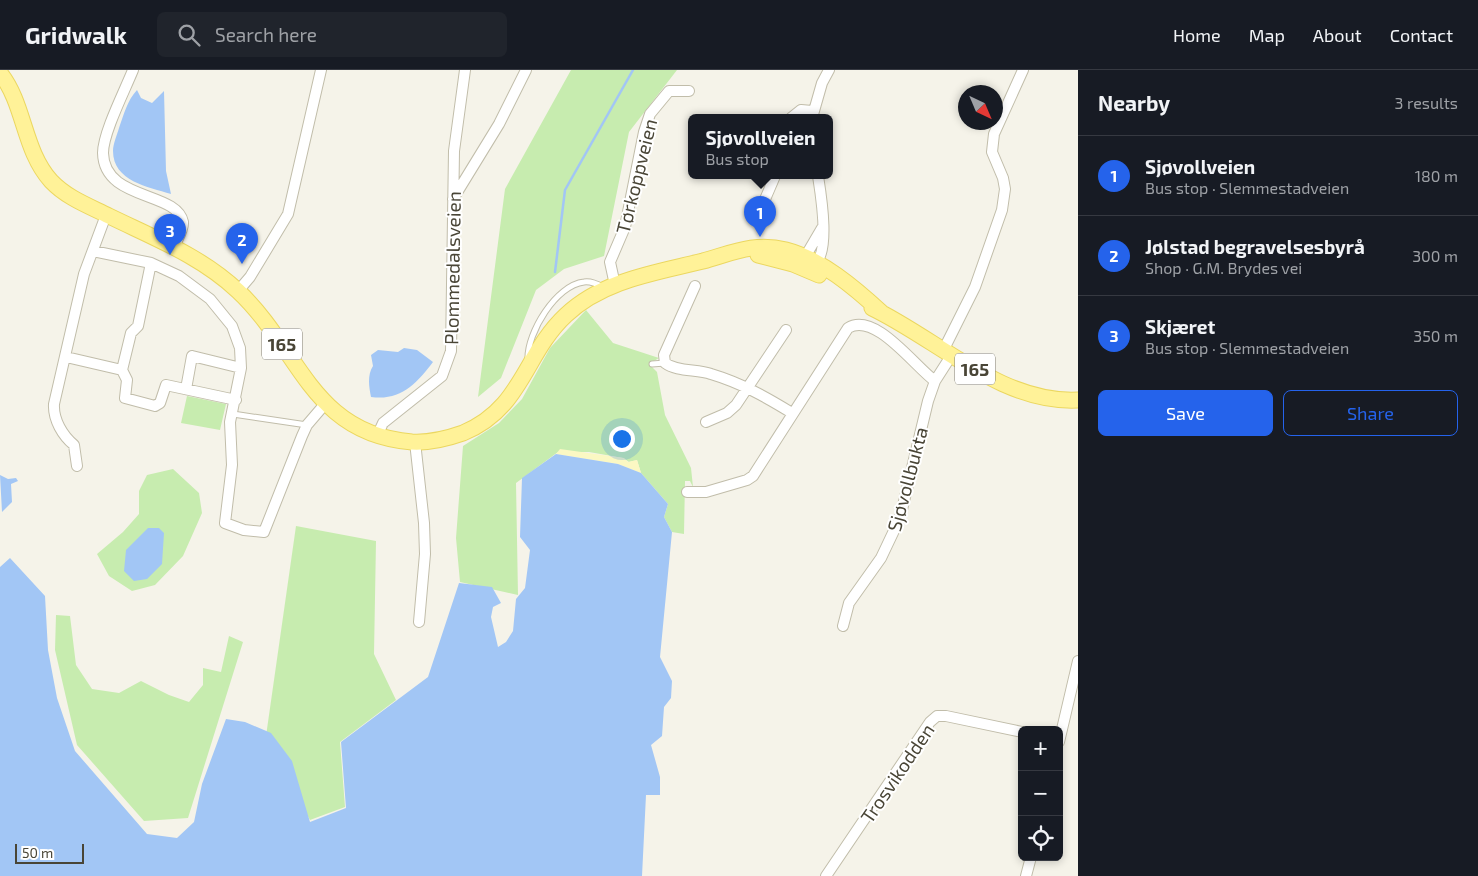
<!DOCTYPE html>
<html lang="en">
<head>
<meta charset="utf-8">
<style>
  body { margin:0; font-family:"Exo 2",sans-serif; background:#20242c; color:#f1f3f6 }
  .controls { position:absolute; right:15px; bottom:15px; display:grid; overflow:hidden; border-radius:8px; box-shadow:0 2px 8px #0003 }
  .controls button { width:45px; height:45px; display:grid; place-items:center; padding:0; border:0; border-bottom:1px solid #363941; background:#171b24; color:#f1f3f6; font:25px sans-serif }
  .compass { position:absolute; left:958px; top:15px; width:45px; height:45px; border-radius:50%; background:#171b24; box-shadow:0 2px 8px #0003; rotate:136deg }
  .scale { position:absolute; left:15px; bottom:12px; width:69px; box-sizing:border-box; padding-left:5px; border:2px solid #494536; border-top:0; font-size:14px; line-height:18px; white-space:nowrap; color:#494536; -webkit-text-stroke:4px #fff; paint-order:stroke }
  .you { position:absolute; left:621px; top:368px; width:18px; height:18px; margin:-12px; border:4px solid #fff; border-radius:50%; background:#1a73e8; box-shadow:0 0 0 8px #1a73e833 }
  .badge { display:grid; place-items:center; width:32px; height:32px; border-radius:50%; background:#2563eb; color:#fff; font-size:16px; font-weight:700 }
  .pin { position:absolute; translate:-50% -41px; filter:drop-shadow(0 1px 2px #0008) }
  .pin::after { content:''; position:absolute; top:26px; width:18px; height:15px; background:inherit; clip-path:polygon(0 0,100% 0,50% 100%) }
  .popup { position:absolute; left:688px; top:44px; width:145px; height:65px; box-sizing:border-box; display:grid; place-content:center; border-radius:8px; background:#171b24; filter:drop-shadow(0 1px 4px #0005); font-size:16px; white-space:nowrap; color:#9ea1a6 }
  .popup b { font-size:19px; color:#f1f3f6 }
  .popup::after { content:''; position:absolute; left:50%; top:100%; margin-left:-10px; border:10px solid transparent; border-top-color:#171b24 }
  .list { margin:0; padding:0; list-style:none }
  h2 { display:flex; justify-content:space-between; align-items:center; height:65px; margin:0; padding:0 20px; font-size:21px }
  h2 small { font-size:16px; font-weight:400; color:#9ea1a6 }
  .list li { display:grid; grid-template-columns:32px 1fr auto; gap:15px; align-items:center; box-sizing:border-box; height:80px; padding:0 20px; border-top:1px solid #363941 }
  .list b { display:block; font-size:19px; white-space:nowrap }
  .list p { margin:0; font-size:16px; white-space:nowrap; color:#9ea1a6 }
  .list em { font-size:16px; font-style:normal; color:#9ea1a6 }
  .actions { display:flex; gap:10px; padding:15px 20px }
  .actions a { flex:1; padding:11px 0; border:1px solid #2563eb; border-radius:8px; text-align:center; font-size:18px; color:#2563eb }
  .actions .main { background:#2563eb; color:#fff }
  .icon { flex:none; width:28px; height:28px; fill:none; stroke:currentColor; stroke-width:2; stroke-linecap:round; stroke-linejoin:round }
  .map { position:relative; flex:none; width:1078px; height:806px; overflow:hidden }
  header { display:flex; align-items:center; gap:30px; box-sizing:border-box; height:70px; padding:0 25px; background:#171b24; border-bottom:1px solid #363941 }
  header strong { font-size:24px }
  nav { display:flex; gap:28px; margin-inline-start:auto; font-size:18px }
  .search { width:350px; height:45px; background:#20242c; display:flex; align-items:center; gap:12px; box-sizing:border-box; padding:0 18px; border-radius:8px; color:#9ea1a6; font-size:19px }
  main { display:flex }
  aside { flex:1; background:#171b24 }
  .map>svg:first-child { display:block }
  .green { fill:#c7ecaf }
  .sand { fill:#fbf8c3 }
  .water { fill:#a2c6f5 }
  .lines { fill:none; stroke-linecap:round; stroke-linejoin:round }
  .stream { stroke:#a2c6f5; stroke-width:2.5 }
  .lane-casing { stroke:#c1bdaa; stroke-width:7 }
  .street-casing { stroke:#c1bdaa; stroke-width:12 }
  .primary-casing { stroke:#ebd760; stroke-width:17 }
  .lane { stroke:#fff; stroke-width:5 }
  .street { stroke:#fff; stroke-width:10 }
  .primary { stroke:#fff298; stroke-width:15 }
  .labels { text-anchor:middle; dominant-baseline:central; stroke-width:4; stroke-linejoin:round; paint-order:stroke }
  .shield { fill:#fff; stroke:#807d72; stroke-width:1 }
  .shield-label { font-size:18px; font-weight:bold; fill:#494536 }
  .street-label { font-size:19px; fill:#494536; stroke:#fff }
</style>
</head>
<body>
<header>
<strong>Gridwalk</strong>
<div class="search"><svg class="icon" aria-label="search" viewBox="0 0 24 24"><circle cx="10" cy="10" r="6"/><path d="M15 15l6 6"/></svg>Search here</div>
<nav><a>Home</a><a>Map</a><a>About</a><a>Contact</a></nav>
</header>
<main>
<div class="map">
<svg width="1078" height="806" viewBox="0 0 1078 806">
  <rect width="100%" height="100%" fill="#f5f3e9"/>
  <!-- green -->
  <path class="green" d="M571,0H677L629,62L604,186L564,199L536,220L501,308L478,327L505,119Z
    M586,240L613,273L659,288L649,294L657,302L665,345L691,398L693,417L690,411H685L684,464L672,462L664,447L668,434L641,403L637,390L629,392L623,388L589,382H558L516,413L518,525L460,512L456,468L463,376L499,353L522,329L550,278Z
    M187,326L226,334L220,360L181,353Z
    M173,399L199,423L202,443L183,486L155,515L132,521L109,506L97,484L123,462L139,444V421L147,405Z
    M296,456L376,471L374,584L396,630L340,672L345,737L310,750L269,674L265,673Z
    M56,545L70,546L76,595L92,619L119,623L141,611L169,625L189,632L203,615V598L221,602L229,566L243,572L188,748L144,751L77,675L55,580Z"/>
  <!-- sand -->
  <path class="sand" d="M560,379L624,388L628,392L637,390L641,403L618,394L556,384Z"/>
  <!-- water -->
  <path class="water" d="M137,20L141,28L152,33L164,21L166,101L171,124C148,117 113,111 113,81C113,74 117,65 119,58C124,44 127,31 137,20Z
    M404,278L417,280L433,292C416,314 401,331 371,327C369,317 367,305 373,296L371,285L378,280L398,282Z
    M556,384L618,394L641,403L668,434L664,447L672,462L660,587L672,611L671,628L664,637L662,666L651,675L660,707V725H646L642,806H0V497L10,488L45,526L48,580L57,628L75,681L147,764L177,768L194,752L202,714L226,649L245,652L271,663L292,691L310,752L346,738L341,672L428,607L459,513L492,517L501,533L493,537L491,547L498,577L506,572L513,561L516,529L525,518L530,480L520,467L522,408Z
    M0,405L8,409L16,408L18,411L11,414L12,432L2,442Z
    M148,458H159L164,463L162,494L147,509L134,511L124,501L126,480Z"/>
  <g class="lines">
    <!-- stream -->
    <path class="stream" d="M555,202L565,120L633,0"/>
    <defs>
      <path id="lane" d="M748,137H756L763,134
        M528,289C527,263 556,215 584,212C591,211 597,214 603,217
        M652,294L665,293
        M233,344L307,355"/>
      <path id="street" d="M133,0C125,20 103,63 103,83C104,131 177,121 183,152C184,159 177,170 174,177
        M791,48L801,40L812,41
        M812,48L822,13L829,0
        M453,129L499,54L526,0
        M763,134L775,106
        M93,181L151,193L179,206L210,229L232,256L240,278L241,298L230,352L232,395L225,453L244,460L264,462L302,366L307,355L325,334
        M806,191L805,187L822,158
        M813,196C831,185 821,125 818,106
        M615,215L610,192L625,157L644,62L650,44L669,21H689
        M695,216L664,285L665,293C677,302 697,299 711,304C741,313 766,327 792,343
        M238,221L250,207L288,144L321,0
        M943,281L975,217L1002,140L1005,119L1003,108L992,82L994,64L1023,0
        M66,287L122,300L127,310L125,328L155,336L160,333L166,315L236,330
        M122,300L131,263L138,256L151,193
        M186,319L192,286L241,298
        M706,352L727,343L736,335L786,260
        M377,366L383,353L442,306L451,281L454,81L465,0
        M415,372L424,453L425,484L419,552
        M77,396L74,375C63,366 53,350 54,334L84,204L106,145
        M687,422H706L747,410L753,406L848,258C875,241 915,297 935,311
        M843,556L849,533L881,488L900,448L928,331L935,311L951,286
        M1059,672L1078,591
        M826,806L930,652L937,646H946L1022,662
        M1026,806L1031,787"/>
      <path id="primary" d="M0,3C25,34 23,80 51,111C67,128 89,136 109,146C154,168 201,186 238,221C300,279 311,364 412,372C430,373 446,369 463,363C523,338 524,284 566,245C603,210 655,203 703,191C732,183 754,172 786,180C821,189 855,218 881,242
        M758,185L793,194L819,205
        M872,238C937,269 1002,334 1078,330"/>
    </defs>
    <!-- lane casing -->
    <use href="#lane" class="lane-casing"/>
    <!-- street casing -->
    <use href="#street" class="street-casing"/>
    <!-- primary casing -->
    <use href="#primary" class="primary-casing"/>
    <!-- lane -->
    <use href="#lane" class="lane"/>
    <!-- street -->
    <use href="#street" class="street"/>
    <!-- primary -->
    <use href="#primary" class="primary"/>
  </g>
  <g class="labels">
    <!-- shield labels -->
    <g class="shield">
      <rect x="262" y="258.5" width="40" height="31" rx="4"/>
      <rect x="955" y="283.5" width="40" height="31" rx="4"/>
    </g>
    <g class="shield-label">
      <text x="282" y="274">165</text>
      <text x="975" y="299">165</text>
    </g>
    <!-- street labels -->
    <g class="street-label">
      <text transform="translate(636 106) rotate(-76)">Tørkoppveien</text>
      <text transform="translate(452 198) rotate(-89)">Plommedalsveien</text>
      <text transform="translate(907 409) rotate(-75)">Sjøvollbukta</text>
      <text transform="translate(897 703) rotate(-56)">Trosvikodden</text>
    </g>
  </g>
</svg>
<div class="controls">
<button>+</button>
<button>−</button>
<button><svg class="icon" aria-label="locate" viewBox="0 0 24 24"><circle cx="12" cy="12" r="6"/><path d="M12 2v4M12 18v4M2 12h4M18 12h4"/></svg></button>
</div>
<svg class="compass" viewBox="-18 -18 36 36"><path d="M0-13l5 13h-10z" fill="#e53935"/><path d="M0 13l5-13h-10z" fill="#9ea1a6"/></svg>
<div class="scale">50 m</div>
<div class="you"></div>
<div class="pin badge" style="left:760px;top:167px">1</div>
<div class="popup"><b>Sjøvollveien</b>Bus stop</div>
<div class="pin badge" style="left:242px;top:194px">2</div>
<div class="pin badge" style="left:170px;top:185px">3</div>
</div>
<aside>
<h2>Nearby<small>3 results</small></h2>
<ul class="list">
<li><span class="badge">1</span><div><b>Sjøvollveien</b><p>Bus stop · Slemmestadveien</p></div><em>180 m</em></li>
<li><span class="badge">2</span><div><b>Jølstad begravelsesbyrå</b><p>Shop · G.M. Brydes vei</p></div><em>300 m</em></li>
<li><span class="badge">3</span><div><b>Skjæret</b><p>Bus stop · Slemmestadveien</p></div><em>350 m</em></li>
</ul>
<div class="actions"><a class="main">Save</a><a>Share</a></div>
</aside>
</main>
</body>
</html>
